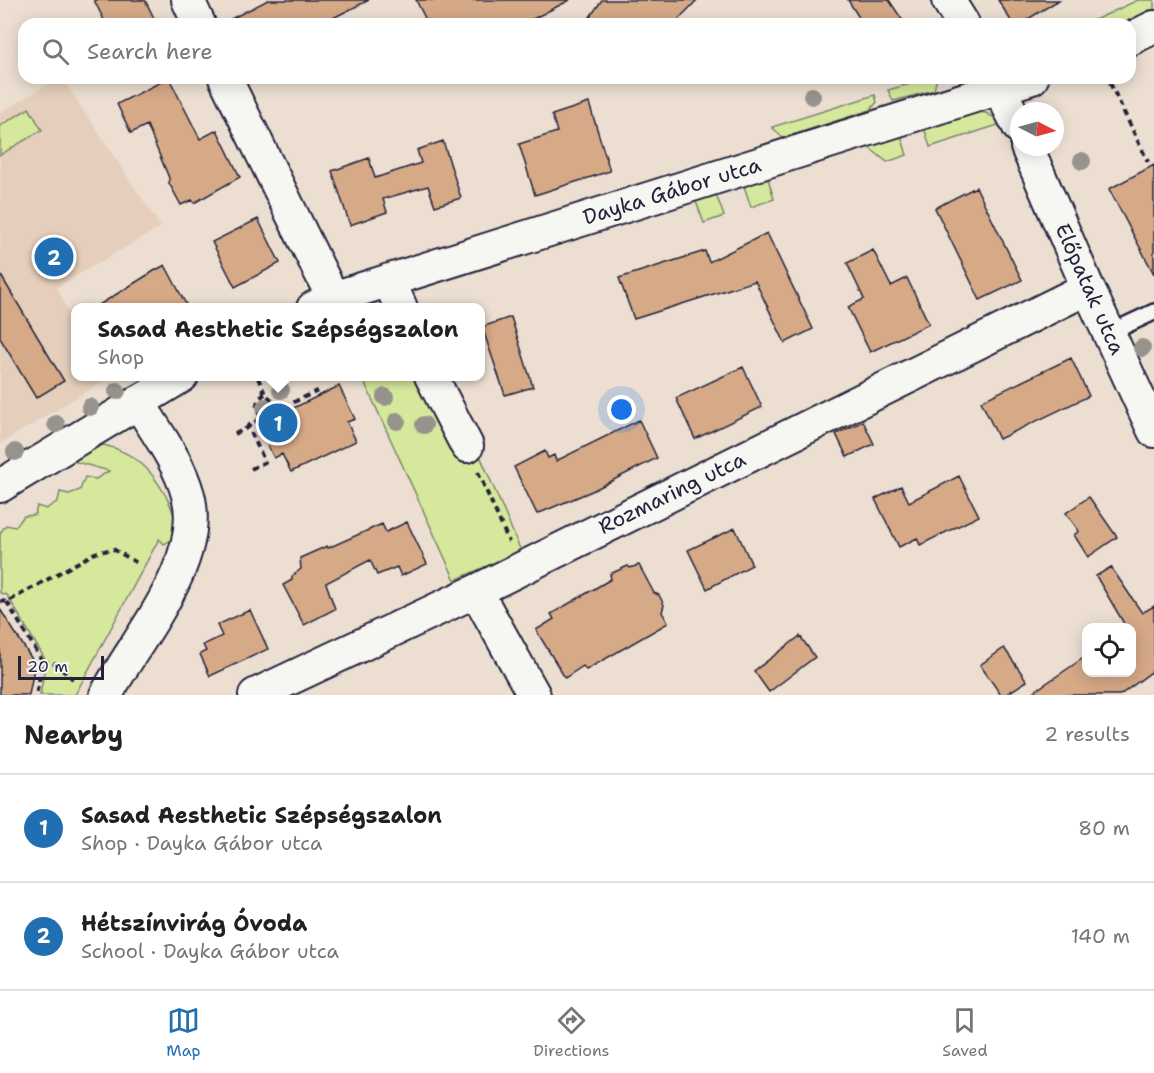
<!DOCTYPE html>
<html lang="en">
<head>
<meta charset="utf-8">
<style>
  body { margin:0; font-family:"Shantell Sans",sans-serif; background:#f2f2f2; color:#202124 }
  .controls { position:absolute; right:18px; bottom:18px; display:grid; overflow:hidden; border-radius:12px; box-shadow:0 3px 15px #0003 }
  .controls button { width:54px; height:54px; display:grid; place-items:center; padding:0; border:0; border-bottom:2px solid #e0e0e0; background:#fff; color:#202124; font:30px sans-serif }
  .compass { position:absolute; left:1010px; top:102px; width:54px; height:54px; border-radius:50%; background:#fff; box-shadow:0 3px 15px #0003; rotate:96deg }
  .scale { position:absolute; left:18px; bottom:15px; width:86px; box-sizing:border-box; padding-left:6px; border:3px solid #22223b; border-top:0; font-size:16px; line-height:21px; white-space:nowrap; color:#22223b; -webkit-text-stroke:4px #f6f6f2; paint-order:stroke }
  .you { position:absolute; left:622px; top:410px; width:21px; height:21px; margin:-15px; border:4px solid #fff; border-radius:50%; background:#1a73e8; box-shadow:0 0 0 9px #1a73e833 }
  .badge { display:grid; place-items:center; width:39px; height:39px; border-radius:50%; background:#1f6fb2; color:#fff; font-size:20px; font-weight:700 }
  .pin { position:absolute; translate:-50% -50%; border:3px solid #fff; box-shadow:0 2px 6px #0006 }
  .popup { position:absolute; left:71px; top:303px; width:414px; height:78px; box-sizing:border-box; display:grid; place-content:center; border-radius:12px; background:#fff; filter:drop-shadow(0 2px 4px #0005); font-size:20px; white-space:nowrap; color:#757577 }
  .popup b { font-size:22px; color:#202124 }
  .popup::after { content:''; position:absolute; left:50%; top:100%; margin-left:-12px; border:12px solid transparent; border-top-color:#fff }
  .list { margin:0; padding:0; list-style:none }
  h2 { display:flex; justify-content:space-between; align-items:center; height:78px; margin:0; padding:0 24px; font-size:26px }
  h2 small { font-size:20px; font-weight:400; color:#757577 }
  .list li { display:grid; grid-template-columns:39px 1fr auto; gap:18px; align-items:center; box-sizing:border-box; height:108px; padding:0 24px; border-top:2px solid #e0e0e0 }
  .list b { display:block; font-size:22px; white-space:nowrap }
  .list p { margin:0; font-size:20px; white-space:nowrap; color:#757577 }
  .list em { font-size:20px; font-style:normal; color:#757577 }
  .icon { flex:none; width:33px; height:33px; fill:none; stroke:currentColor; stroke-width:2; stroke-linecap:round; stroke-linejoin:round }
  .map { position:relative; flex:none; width:1154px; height:695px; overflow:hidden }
  .search { position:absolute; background:#fff; box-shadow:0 3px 15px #0003; left:18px; right:18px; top:18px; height:66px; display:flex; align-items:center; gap:15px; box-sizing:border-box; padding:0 21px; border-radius:18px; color:#757577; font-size:22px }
  .sheet { height:294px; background:#fff }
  nav { display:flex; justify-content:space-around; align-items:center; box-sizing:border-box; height:84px; border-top:2px solid #e0e0e0; background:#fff; font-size:16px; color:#757577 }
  nav a { display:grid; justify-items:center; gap:3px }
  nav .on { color:#1f6fb2 }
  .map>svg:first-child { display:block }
  .built { fill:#e5cfbc }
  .green { fill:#d5e89c; stroke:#7c856c; stroke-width:1.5 }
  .building { fill:#d6a987; stroke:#22223b; stroke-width:1.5 }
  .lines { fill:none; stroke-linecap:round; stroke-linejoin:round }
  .service-casing { stroke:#22223b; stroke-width:20 }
  .minor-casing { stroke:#22223b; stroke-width:36 }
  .path { stroke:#22223b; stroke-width:4; stroke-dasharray:6 4.5; stroke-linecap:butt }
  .service { stroke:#f6f6f2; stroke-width:15 }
  .minor { stroke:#f6f6f2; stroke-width:32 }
  .tree { fill:#96938c }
  .labels { text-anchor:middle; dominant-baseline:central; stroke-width:6; stroke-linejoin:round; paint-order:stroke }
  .street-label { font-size:21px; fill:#22223b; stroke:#f6f6f2 }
</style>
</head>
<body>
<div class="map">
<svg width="1154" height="695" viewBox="0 0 1154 695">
  <rect width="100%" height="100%" fill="#ecdfd2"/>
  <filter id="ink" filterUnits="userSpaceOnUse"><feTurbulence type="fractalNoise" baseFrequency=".0167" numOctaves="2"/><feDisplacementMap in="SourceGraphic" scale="12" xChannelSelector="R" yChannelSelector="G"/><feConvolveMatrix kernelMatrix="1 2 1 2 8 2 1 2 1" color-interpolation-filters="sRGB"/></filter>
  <g filter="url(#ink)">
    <!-- built -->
    <path class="built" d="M58,78H62L161,227L57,287L75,326L76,376L100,377L102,382L0,444V113Z"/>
    <!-- green -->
    <path class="green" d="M1138,0H1154V11L1126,24H1086Z
      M932,78H937L934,90L893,101L888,90Z
      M875,95L877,102L870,110L783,138L772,127Z
      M29,108L42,130L0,155V126Z
      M966,111L986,113L1004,123L930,147L923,124Z
      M900,132L907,155L887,162L863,143Z
      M767,175L774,199L751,207L743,183Z
      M715,192L724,216L704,223L695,199Z
      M362,377H426L472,437L521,551L455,580Z
      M104,445C120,449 134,456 146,468C159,481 194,534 164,544L159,539L75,695H40L46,661L7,595L0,593V533L6,525L15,527L24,516L35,515L37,506L46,509L58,501L60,492L69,494L80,490L85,477L96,479L109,471L73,461L97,447Z"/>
    <!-- building -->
    <path class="building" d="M94,0H145L157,24H106Z
      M268,0H369L321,24H221Z
      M416,0H570L523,24H428Z
      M602,0H697L674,24H585Z
      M848,0H889L905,24H863Z
      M998,0H1059L1020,24H1013Z
      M169,78L200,139L217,130L240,177L194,203L192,200L181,205L169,183V178L147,125L131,133L117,104Z
      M589,103L610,171L535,195L519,144L557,132L552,115Z
      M443,141L461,198L435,206L428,186L383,199L387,212L350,225L332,171L369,158L375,178L421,163L417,150Z
      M1154,165V274L1109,189Z
      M976,187L1022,280L980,300L935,208Z
      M258,219L280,263L235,287L212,242Z
      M767,233L813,329L785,343L755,281L634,319L619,278L705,251L709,262Z
      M873,250L891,286L907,278L929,324L870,352L848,307L864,299L847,263Z
      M165,265L188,308H94L154,271Z
      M0,274L64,381L36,398L0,338Z
      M511,317L533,387L505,395L482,327Z
      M1071,358L1089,396L999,439L981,401Z
      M743,367L762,407L695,439L676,398Z
      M339,386L355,419L347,422L356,441L291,472L282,454L274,458L258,425Z
      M639,420L657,458L592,491L537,514L514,467L545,451L548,458L554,455L556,461Z
      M863,421L874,444L847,457L836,434Z
      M959,476L979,516L920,545L917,538L899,547L875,499L901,486L909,502Z
      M1089,497L1117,537L1088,557L1074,535L1079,531L1066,513Z
      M407,522L427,564L401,576L397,567L377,575L370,560L326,583L335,609L304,625L283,585L292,580V576L301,569L300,558L327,546L328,548L382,524L386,532Z
      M735,528L752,565L707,589L688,550Z
      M639,565L654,593L659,595L664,605L662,612L668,623L586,670L583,666L565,678L536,630L554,619L551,614L611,579L610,574L628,566L630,568Z
      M1111,567L1142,613L1154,606V670L1120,695H1029L1085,657L1086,672H1131V627H1126L1096,576Z
      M0,609L35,664L29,695H0Z
      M250,610L268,649L210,676L200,654L206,651L203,645L222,636L217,625Z
      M800,636L815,657L769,692L754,671Z
      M1004,648L1027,681L1005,695H1001L980,665Z"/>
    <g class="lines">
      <defs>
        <path id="service" d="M1109,333L1154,312"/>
        <path id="minor" d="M188,0L199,24
          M948,0L963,24
          M1130,39L1154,27
          M225,78L333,298
          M994,78L1019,127
          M1027,147L1088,288L1154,431
          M389,280L401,308
          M313,308L333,298L1032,78
          M431,376L467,446
          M0,486L182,376
          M476,591L534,695
          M106,695C135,640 206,561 188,495C179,462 156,431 138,402
          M255,695L476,591L1088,288"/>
      </defs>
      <!-- service casing -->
      <use href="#service" class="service-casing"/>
      <!-- minor casing -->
      <use href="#minor" class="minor-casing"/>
      <!-- path -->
      <path class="path" d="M901,78L903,84
        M1110,83L1148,162
        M258,378L265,394L281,408L322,389
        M235,434L249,427
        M251,469L265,462L248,426L262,418C255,409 254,401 265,394
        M478,472L509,542
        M0,601L7,602L95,553L113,549L139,564
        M7,602L43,662L36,695
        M43,662H53L73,679"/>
      <!-- service -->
      <use href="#service" class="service"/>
      <!-- minor -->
      <use href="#minor" class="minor"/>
    </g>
    <!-- trees -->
    <g class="tree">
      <circle cx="812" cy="96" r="9"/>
      <circle cx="1082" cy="161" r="9"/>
      <circle cx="1142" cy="348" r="9"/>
      <circle cx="281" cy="390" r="9"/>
      <circle cx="117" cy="391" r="9"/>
      <circle cx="385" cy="397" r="9"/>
      <circle cx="90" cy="407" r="9"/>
      <circle cx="265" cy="407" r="9"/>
      <circle cx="397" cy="421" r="9"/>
      <circle cx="56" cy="424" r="9"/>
      <circle cx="424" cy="425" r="9"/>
      <circle cx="15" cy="452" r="9"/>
    </g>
  </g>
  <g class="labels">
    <!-- street labels -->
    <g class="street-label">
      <text transform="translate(672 191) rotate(-17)">Dayka Gábor utca</text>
      <text transform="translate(1090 289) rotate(66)">Előpatak utca</text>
      <text transform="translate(672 493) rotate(-26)">Rozmaring utca</text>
    </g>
  </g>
</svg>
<div class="controls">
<button><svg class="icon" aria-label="locate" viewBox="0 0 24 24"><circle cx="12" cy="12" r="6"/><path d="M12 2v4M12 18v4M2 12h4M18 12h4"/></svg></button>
</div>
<svg class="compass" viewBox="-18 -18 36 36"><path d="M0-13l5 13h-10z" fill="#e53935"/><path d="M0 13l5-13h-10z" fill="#757577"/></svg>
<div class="scale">20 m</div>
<div class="you"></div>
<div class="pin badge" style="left:278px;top:423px">1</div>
<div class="popup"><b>Sasad Aesthetic Szépségszalon</b>Shop</div>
<div class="pin badge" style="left:54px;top:257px">2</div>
<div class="search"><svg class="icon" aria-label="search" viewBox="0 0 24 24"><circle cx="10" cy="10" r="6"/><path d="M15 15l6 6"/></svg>Search here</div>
</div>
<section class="sheet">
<h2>Nearby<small>2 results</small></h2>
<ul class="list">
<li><span class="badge">1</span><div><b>Sasad Aesthetic Szépségszalon</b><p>Shop · Dayka Gábor utca</p></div><em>80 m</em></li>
<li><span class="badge">2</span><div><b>Hétszínvirág Óvoda</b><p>School · Dayka Gábor utca</p></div><em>140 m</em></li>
</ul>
</section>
<nav>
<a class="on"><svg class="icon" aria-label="map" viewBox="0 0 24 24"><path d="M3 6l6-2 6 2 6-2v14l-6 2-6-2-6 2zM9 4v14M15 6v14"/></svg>Map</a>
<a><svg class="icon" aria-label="directions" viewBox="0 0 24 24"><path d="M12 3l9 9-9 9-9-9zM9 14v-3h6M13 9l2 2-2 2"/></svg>Directions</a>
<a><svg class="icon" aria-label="saved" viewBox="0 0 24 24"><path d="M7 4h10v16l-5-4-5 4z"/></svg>Saved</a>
</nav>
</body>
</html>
